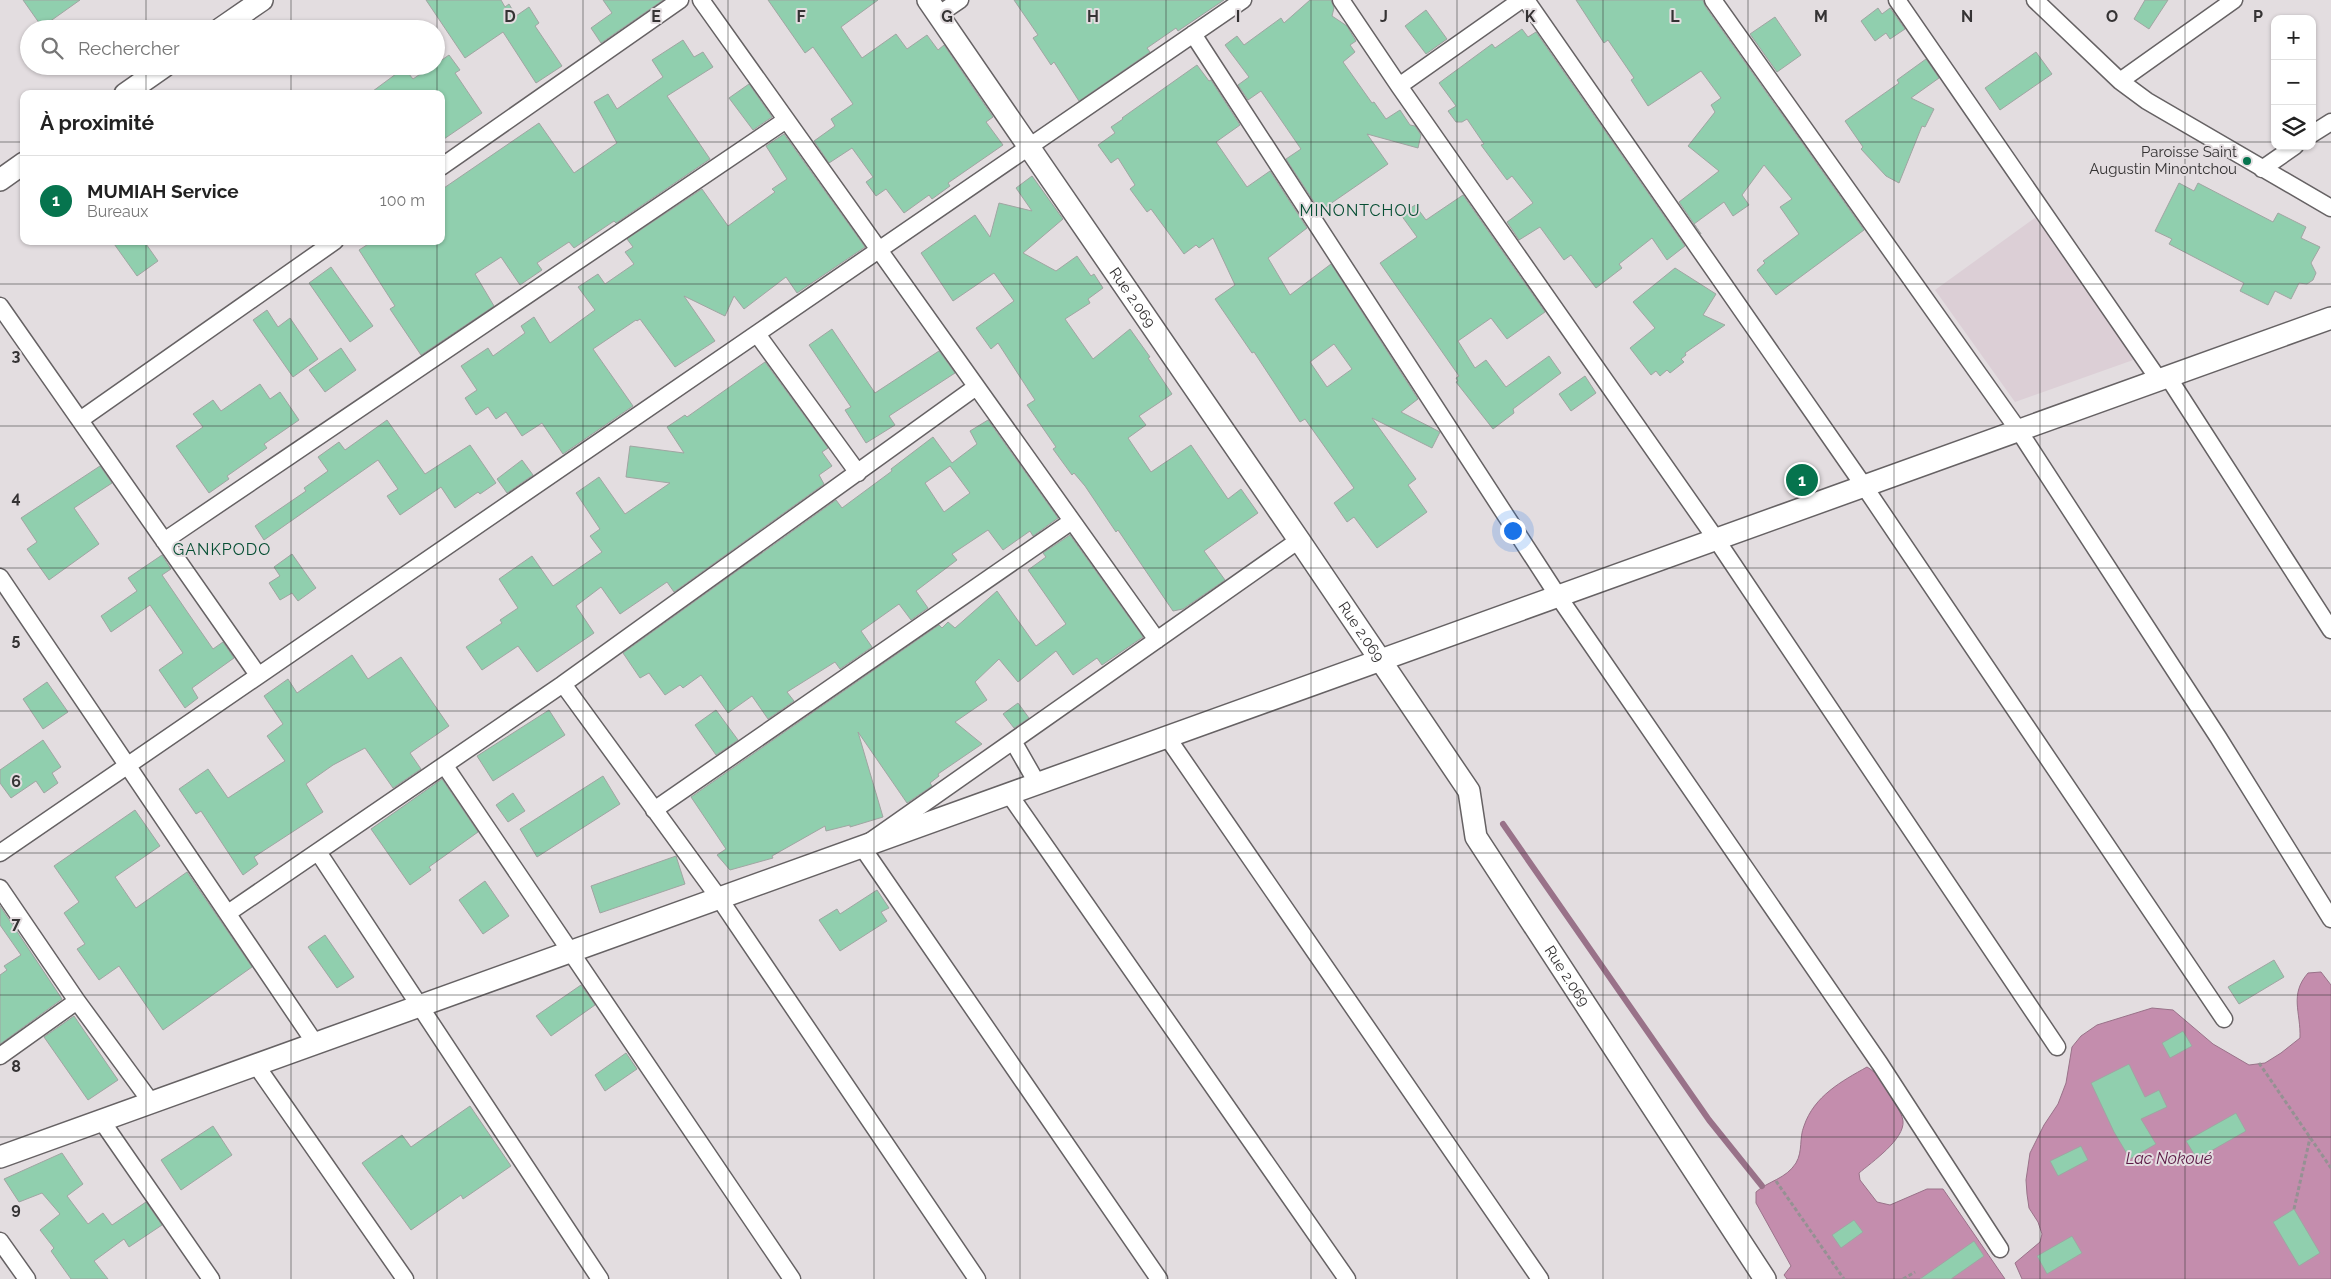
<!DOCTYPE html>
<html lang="fr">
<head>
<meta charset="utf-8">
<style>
  body { margin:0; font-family:Raleway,sans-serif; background:#f2f2f2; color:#222 }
  .controls { position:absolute; right:15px; top:15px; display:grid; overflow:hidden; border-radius:10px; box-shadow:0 1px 4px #0004 }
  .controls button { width:45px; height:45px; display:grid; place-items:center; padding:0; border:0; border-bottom:1px solid #e0e0e0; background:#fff; color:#222; font:25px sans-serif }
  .you { position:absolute; left:1512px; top:530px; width:18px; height:18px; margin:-12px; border:4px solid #fff; border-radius:50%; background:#1a73e8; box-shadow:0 0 0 8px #1a73e833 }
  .badge { display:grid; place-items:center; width:32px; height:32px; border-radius:50%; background:#06744e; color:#fff; font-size:16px; font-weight:700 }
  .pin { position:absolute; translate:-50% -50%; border:2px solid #fff; box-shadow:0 1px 5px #0006 }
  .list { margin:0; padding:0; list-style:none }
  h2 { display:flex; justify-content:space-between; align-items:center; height:65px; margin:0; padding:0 20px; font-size:21px }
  h2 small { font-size:16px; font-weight:400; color:#767676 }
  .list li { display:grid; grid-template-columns:32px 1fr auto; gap:15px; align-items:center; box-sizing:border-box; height:90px; padding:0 20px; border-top:1px solid #e0e0e0 }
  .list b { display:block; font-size:19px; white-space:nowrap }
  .list p { margin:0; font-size:16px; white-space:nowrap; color:#767676 }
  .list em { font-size:16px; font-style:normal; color:#767676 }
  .icon { flex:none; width:28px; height:28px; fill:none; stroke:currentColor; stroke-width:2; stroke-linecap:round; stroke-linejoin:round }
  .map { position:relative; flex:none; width:2331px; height:1279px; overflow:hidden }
  .search { position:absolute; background:#fff; box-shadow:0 1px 4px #0004; left:20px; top:20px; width:425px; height:55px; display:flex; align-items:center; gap:12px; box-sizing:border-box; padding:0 18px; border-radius:28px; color:#767676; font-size:19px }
  .panel { position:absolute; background:#fff; box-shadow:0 1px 4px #0004; left:20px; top:90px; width:425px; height:155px; border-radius:10px }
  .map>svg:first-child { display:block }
  .built { fill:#dccfd6 }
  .water { fill:#c48dad; stroke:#997289 }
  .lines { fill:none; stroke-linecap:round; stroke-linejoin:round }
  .stream { stroke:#997289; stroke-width:6 }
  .building { fill:#90cfae; stroke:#a0a5a2; fill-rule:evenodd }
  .minor-casing { stroke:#666264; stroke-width:19 }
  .tertiary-casing { stroke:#666264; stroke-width:24 }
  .path { stroke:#959193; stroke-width:3; stroke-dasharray:4 2.5; stroke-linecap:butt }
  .minor { stroke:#fff; stroke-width:16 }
  .tertiary { stroke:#fff; stroke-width:21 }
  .grid { fill:none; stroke:#353334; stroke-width:1; stroke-opacity:0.55 }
  .poi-dot { fill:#06744e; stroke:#e3dde0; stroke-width:2 }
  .labels { text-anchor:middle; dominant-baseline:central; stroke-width:4; stroke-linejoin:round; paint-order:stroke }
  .poi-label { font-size:15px; fill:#353334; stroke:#e3dde0; text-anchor:end }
  .street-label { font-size:15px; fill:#353334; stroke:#e3dde0 }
  .neighbourhood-label { font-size:16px; letter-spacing:1px; fill:#064e33; stroke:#e3dde0 }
  .water-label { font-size:16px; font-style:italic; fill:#5b1945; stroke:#e3dde0 }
  .grid-label { font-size:16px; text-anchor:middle; font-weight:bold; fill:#353334; stroke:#e3dde0; stroke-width:4; stroke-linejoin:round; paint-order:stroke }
</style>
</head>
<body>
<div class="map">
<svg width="2331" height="1279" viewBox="0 0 2331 1279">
  <rect width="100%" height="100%" fill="#e3dde0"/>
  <!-- built -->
  <path class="built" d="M2036,217L2136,359L2015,402L1935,290Z"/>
  <!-- water -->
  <path class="water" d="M2321,972L2331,985V1279H2022L2015,1263L2040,1242L2042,1234L2038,1222L2029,1208L2027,1194L2026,1180L2030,1153L2044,1125L2058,1104L2066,1083L2072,1047L2081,1036L2097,1025L2152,1008L2173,1010L2213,1044L2249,1065L2265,1063L2281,1053L2300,1038C2301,1012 2289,995 2308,973Z
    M1867,1067C1878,1073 1886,1086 1891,1097C1895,1104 1902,1113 1903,1121C1905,1139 1872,1162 1859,1173L1860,1180L1877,1202L1890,1205L1927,1189H1943L2005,1279H1787L1784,1275L1791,1266L1756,1203V1192C1768,1181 1786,1179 1796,1163C1803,1151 1799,1138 1804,1126C1814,1096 1842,1081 1867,1067Z"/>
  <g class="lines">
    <!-- stream -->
    <path class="stream" d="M1503,824L1709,1120L1762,1186"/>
  </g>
  <!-- building -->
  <path class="building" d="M23,0H80L42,27Z
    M426,0H501L505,7L509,4L516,16L529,7L539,23L535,26L562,66L536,83L503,32L465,58Z
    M603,0H663L601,43L591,28L612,13Z
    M768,0H878L841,27L862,58L896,34L907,49L927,35L938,50L944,45L993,117L986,122L1003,145L948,183L950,186L932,199L929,195L904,213L886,189L876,196L866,182L873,177L852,148L829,163L814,141L835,126L831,119L853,104L813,47L805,53Z
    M1014,0H1224L1178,31L1176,28L1147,48L1150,52L1079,101L1054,62L1051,65L1033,38L1038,35Z
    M1310,0H1331L1334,8L1332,16L1347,26L1356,41L1350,45L1355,52L1343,62L1372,103L1374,102L1386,119L1400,110L1410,125L1415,126L1421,135L1418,148L1367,134L1388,164L1320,211L1286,159L1301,149L1261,91L1248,100L1238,85L1249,77L1225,45L1237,36L1244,45L1281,18L1284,23Z
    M1576,0H1703L1705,6L1864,230L1776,295L1757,270L1765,263L1763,261L1799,234L1780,207L1792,199L1764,165L1742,195L1749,205L1733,216L1724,202L1694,224L1701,234L1679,202L1719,171L1688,146L1715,112L1711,105L1721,98L1701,71L1648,106L1631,80L1634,78L1608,40L1604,43Z
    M2145,0H2168L2149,29L2134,19Z
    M1878,8L1882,14L1890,8L1905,29L1890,39L1886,33L1875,41L1861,21Z
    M1426,10L1447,39L1426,54L1405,26Z
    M1775,17L1801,55L1777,72L1750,34Z
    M1522,29L1528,37L1536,32L1685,246L1667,260L1652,238L1619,264L1622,268L1596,288L1571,255L1564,260L1540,227L1519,240L1507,222L1533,203L1512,176L1507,180L1481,145L1484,144L1467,119L1462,122H1456L1448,111L1456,106L1439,83L1492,44L1495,48Z
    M683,40L694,57L703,52L713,67L667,96L710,159L616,223L614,221L574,248L569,242L537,263L542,270L520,285L501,257L475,274L494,306L421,355L390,309L395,306L359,250L373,241H441V190L539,123L574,173L617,143L594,102L608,94L617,109L663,77L652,60Z
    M2036,52L2052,74L2000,110L1985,88Z
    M449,55L460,70L455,73L482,113L441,141V94H369L404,68L413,79L432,66H436V64Z
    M1926,59L1939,78L1911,98L1934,109L1925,127L1922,126L1899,183L1886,176L1861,149L1863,147L1845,121L1899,83L1897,80Z
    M1197,65L1209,81L1211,80L1240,125L1216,142L1247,187L1270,171L1307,228L1268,258L1290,295L1331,264L1418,399L1401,412L1440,432L1432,448L1372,418L1416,479L1408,485L1427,512L1377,548L1354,517L1347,522L1334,503L1354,488L1305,419L1300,422L1254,352L1252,353L1215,299L1235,285L1213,238L1199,248L1196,245L1184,254L1151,209L1147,212L1130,189L1135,185L1118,158L1111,163L1098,145L1115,133L1111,127L1123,119L1122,118ZM1334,344L1352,369L1327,387L1310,362Z
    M749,84L772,117L753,130L729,98Z
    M784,134L865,247L797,293L786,277L744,309L734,296L725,316L684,296L715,341L675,367L640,319L637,321L636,320L593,349L633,406L563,454L542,423L522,436L506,412L496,419L488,407L476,415L465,398L477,390L461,366L488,348L493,356L525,333L521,326L534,317L550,343L595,310L578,287L598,274L605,284L634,264L625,252L633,247L627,239L702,189L728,226L775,192L772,189L787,179L766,146Z
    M1032,176L1063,219L1023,253L1056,271L1077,256L1091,276L1094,274L1103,288L1088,299L1090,303L1065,319L1093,359L1130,329L1150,357L1148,358L1172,394L1139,416L1146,425L1128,438L1151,472L1191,445L1228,499L1241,489L1258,513L1204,551L1225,580L1183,609L1173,611L1118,530L1116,532L1085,486L1074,473L1072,475L1053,449L1056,447L1027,405L1035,400L998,343L991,349L976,328L1014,301L994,273L953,301L921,253L975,215L990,237L999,203L1032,211L1016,188Z
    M2179,183L2194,191L2198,183L2273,222L2278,213L2306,227L2301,238L2320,247L2311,263L2316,273L2313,280L2307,284L2299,283L2291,299L2275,291L2268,305L2240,291L2244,283L2169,244L2172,239L2155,231Z
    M1463,195L1545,312L1507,339L1491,318L1458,341L1475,368L1486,360L1506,387L1549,356L1561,373L1513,409L1514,413L1493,429L1456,382L1458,381L1456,378L1459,376L1380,263L1417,237L1401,215L1415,205L1426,220Z
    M112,241H144L158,261L137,276Z
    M331,267L373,326L350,342L309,283Z
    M1675,268L1716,294L1703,315L1725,325L1685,353L1686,355L1681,359L1684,362L1670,373L1667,370L1660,376L1656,371L1651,375L1630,348L1655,328L1633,302Z
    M267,310L278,327L290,318L318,359L293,377L253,320Z
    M832,329L875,393L939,351L955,373L889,416L895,425L866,443L845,410L851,407L809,345Z
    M341,348L356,370L325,392L309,370Z
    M765,362L828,448L822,452L832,466L819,475L824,484L674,592L667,582L620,614L601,587L576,606L594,633L537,672L518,646L482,670L466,647L502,623L500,620L518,608L499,579L532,556L553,586L602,552L590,536L600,529L576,493L599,477L625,514L670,483L626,477L630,446L684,453L667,427L685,415L687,417Z
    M1585,376L1596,393L1571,411L1559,394Z
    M260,384L270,399L280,392L299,420L264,444L267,448L227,476L229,479L209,493L176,446L203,427L193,414L213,400L221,411Z
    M387,420L425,474L470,445L496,483L480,494L478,492L455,508L441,487L400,515L387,496L398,489L378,460L264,540L255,526L306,491L304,488L328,471L318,457L339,442L345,450Z
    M988,420L1058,518L1033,536L1030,531L1003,550L988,530L952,554L957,560L916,591L928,608L911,620L899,604L861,631L872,647L840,669L835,662L787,692L794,701L768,719L752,696L728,713L701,675L683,688L680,685L665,695L649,673L640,678L623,653L836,500L842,508L892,471L891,469L933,437L952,463L977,444L970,431ZM950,466L970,493L944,512L925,483Z
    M522,460L533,475L507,493L497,479Z
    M100,466L112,483L74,508L99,544L49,580L27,549L37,542L21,518Z
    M1070,535L1143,637L1102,665L1097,658L1073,675L1056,651L1018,682L999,659L975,682L987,700L955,722L982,744L938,774L939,776L930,783L932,786L907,803L858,732L883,817L850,827V825L826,831L825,826L772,856L773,858L730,870L717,855L726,849L691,797L939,625L942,628L948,622L955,628L997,591L1036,646L1066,624L1028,570L1046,557L1043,553Z
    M292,554L316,588L298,601L292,593L280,600L269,583L280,576L274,567Z
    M162,555L171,569L162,575L188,613L213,649L223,642L234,658L192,688L198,698L185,708L159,670L183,653L150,605L111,632L101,616L137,591L128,578Z
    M352,655L368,679L401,657L449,726L410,753L421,769L393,788L365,748L333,765L306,784L323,812L254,857L258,864L243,875L201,811L196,814L179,789L208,769L228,798L285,761L267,736L283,724L264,696L288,679L297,693Z
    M47,682L68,712L43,729L23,699Z
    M1018,703L1029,718L1014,728L1003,714Z
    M549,710L565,735L493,781L477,756Z
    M716,710L738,740L716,755L695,725Z
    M43,740L61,767L52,773L58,783L44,793L36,781L11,798L0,783V770Z
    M603,776L620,804L537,857L520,829Z
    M442,779L478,832L429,867L431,870L410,885L371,829Z
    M513,793L525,811L508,822L496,805Z
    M135,810L160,846L115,877L136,908L187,872L252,967L163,1030L119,966L99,980L77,949L85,944L64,913L79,902L54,866Z
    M676,856L685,884L600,913L591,886Z
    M485,881L509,916L483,934L459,900Z
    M877,890L889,908L881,912L887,921L840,951L819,920L837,909L840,914Z
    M0,906L62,999L0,1044V975L7,970L4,966L21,955L0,925Z
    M325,935L354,977L337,988L308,947Z
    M2274,960L2284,977L2239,1004L2228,987Z
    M581,985L595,1005L551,1036L536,1016Z
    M74,1016L118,1080L88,1100L44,1037Z
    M2183,1031L2192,1046L2170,1058L2162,1043Z
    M626,1053L637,1069L605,1091L595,1075Z
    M2129,1064L2145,1097L2159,1090L2167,1107L2141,1119L2156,1144L2130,1159L2114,1132L2091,1083Z
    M470,1106L511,1166L463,1199L461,1195L411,1230L362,1163L402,1135L411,1147Z
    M2236,1113L2246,1131L2197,1159L2186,1141Z
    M213,1126L232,1155L181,1190L161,1160Z
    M2081,1146L2088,1160L2058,1176L2050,1161Z
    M62,1153L83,1184L67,1196L88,1224L103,1213L112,1225L146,1202L162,1225L129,1247L124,1239L94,1261L108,1279H71L51,1251L54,1248L40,1230L60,1214L42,1193L19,1202L4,1179Z
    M2294,1209L2320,1253L2299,1266L2273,1222Z
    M1854,1220L1863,1232L1841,1248L1832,1235Z
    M2072,1236L2082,1253L2047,1274L2037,1256Z
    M1974,1241L1984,1256L1951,1279H1920Z"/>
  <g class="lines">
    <defs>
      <path id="minor" d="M701,0L1157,640
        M1341,0L1399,86L1716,539L2057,1047
        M1526,0L1864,486L2224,1019
        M1713,0L2019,431L2218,737L2331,919
        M1897,0L2159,380
        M2035,0L2120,81L2147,101L2331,208
        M938,15L960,0
        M1193,34L1558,596L1880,1064L2000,1249
        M2120,81L2234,0
        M1399,86L1521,0
        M2312,134L2331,122
        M441,167L680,0
        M2262,169L2295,146
        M0,306L258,675
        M757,334L858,473
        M2168,377L2331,630
        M80,420L335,241
        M164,541L786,120
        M0,577L315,1043
        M563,684L719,898L977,1279
        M1167,737L1540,1279
        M1013,741L1037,783
        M445,766L792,1279
        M1009,794L1347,1279
        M654,810L1072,521
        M318,852L600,1279
        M0,853L1243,0
        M0,888L77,1001L151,1102
        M228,913L563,684L976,387
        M0,1056L77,1001
        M256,1065L405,1279
        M101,1120L211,1279
        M0,1241L27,1279
        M1159,1279L862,847L1299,540"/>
      <g id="tertiary">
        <path id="s1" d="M928,0L1299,540L1469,791L1476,837L1765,1279"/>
        <path d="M220,29L262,0"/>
        <path d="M125,94L165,66"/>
        <path d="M0,180L24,163"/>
        <path d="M0,1157L2331,318"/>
      </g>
    </defs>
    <!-- minor casing -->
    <use href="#minor" class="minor-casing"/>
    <!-- tertiary casing -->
    <use href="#tertiary" class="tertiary-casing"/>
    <!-- path -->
    <path class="path" d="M2259,1063L2331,1168
      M1776,1181L1844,1279
      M2294,1209L2310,1138
      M1903,1279L1915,1272"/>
    <!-- minor -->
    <use href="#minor" class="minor"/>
    <!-- tertiary -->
    <use href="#tertiary" class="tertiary"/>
  </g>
  <!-- grid -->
  <path class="grid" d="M146,0V29M291,0V29M437,0V94M583,0V1279M728,0V1279M874,0V1279M1020,0V1279M1166,0V1279M1311,0V1279M1457,0V1279M1603,0V1279M1748,0V1279M1894,0V1279M2040,0V1279M2185,0V1279M146,66V94M291,66V94M0,142H24M441,142H2275M2312,142H2331M146,241V1279M291,241V1279M437,241V1279M0,284H2331M0,426H2331M0,568H2331M0,711H2331M0,853H2331M0,995H2331M0,1137H2331"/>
  <!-- markers -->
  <circle class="poi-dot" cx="2247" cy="161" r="5"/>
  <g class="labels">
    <!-- poi labels -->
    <g class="poi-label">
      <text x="2237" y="152">Paroisse Saint<tspan x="2237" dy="17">Augustin Minontchou</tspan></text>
    </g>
    <!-- street labels -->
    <g class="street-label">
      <text stroke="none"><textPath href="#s1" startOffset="361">Rue 2.069</textPath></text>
      <text stroke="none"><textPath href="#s1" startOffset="766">Rue 2.069</textPath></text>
      <text stroke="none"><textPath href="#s1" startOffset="1171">Rue 2.069</textPath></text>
    </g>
    <!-- neighbourhood labels -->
    <g class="neighbourhood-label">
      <text x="1360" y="210">MINONTCHOU</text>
      <text x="222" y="549">GANKPODO</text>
    </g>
    <!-- water labels -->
    <g class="water-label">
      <text x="2169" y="1158">Lac Nokoué</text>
    </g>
  </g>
  <g class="grid-label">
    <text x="510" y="22">D</text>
    <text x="656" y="22">E</text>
    <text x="801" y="22">F</text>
    <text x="947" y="22">G</text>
    <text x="1093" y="22">H</text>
    <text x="1238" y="22">I</text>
    <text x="1384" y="22">J</text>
    <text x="1530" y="22">K</text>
    <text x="1675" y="22">L</text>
    <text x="1821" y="22">M</text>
    <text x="1967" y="22">N</text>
    <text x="2112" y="22">O</text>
    <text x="2258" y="22">P</text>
    <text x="16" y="361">3</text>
    <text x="16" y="503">4</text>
    <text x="16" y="645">5</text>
    <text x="16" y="787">6</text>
    <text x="16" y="929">7</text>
    <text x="16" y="1072">8</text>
    <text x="16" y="1214">9</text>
  </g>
</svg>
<div class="controls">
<button>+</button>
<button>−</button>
<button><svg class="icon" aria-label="layers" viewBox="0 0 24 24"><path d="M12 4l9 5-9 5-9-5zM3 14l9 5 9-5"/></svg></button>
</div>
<div class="you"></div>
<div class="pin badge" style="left:1802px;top:480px">1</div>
<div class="search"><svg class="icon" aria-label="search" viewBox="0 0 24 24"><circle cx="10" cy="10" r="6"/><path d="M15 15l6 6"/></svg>Rechercher</div>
<section class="panel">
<h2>À proximité<small></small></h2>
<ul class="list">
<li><span class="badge">1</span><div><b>MUMIAH Service</b><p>Bureaux</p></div><em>100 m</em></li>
</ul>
</section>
</div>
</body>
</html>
